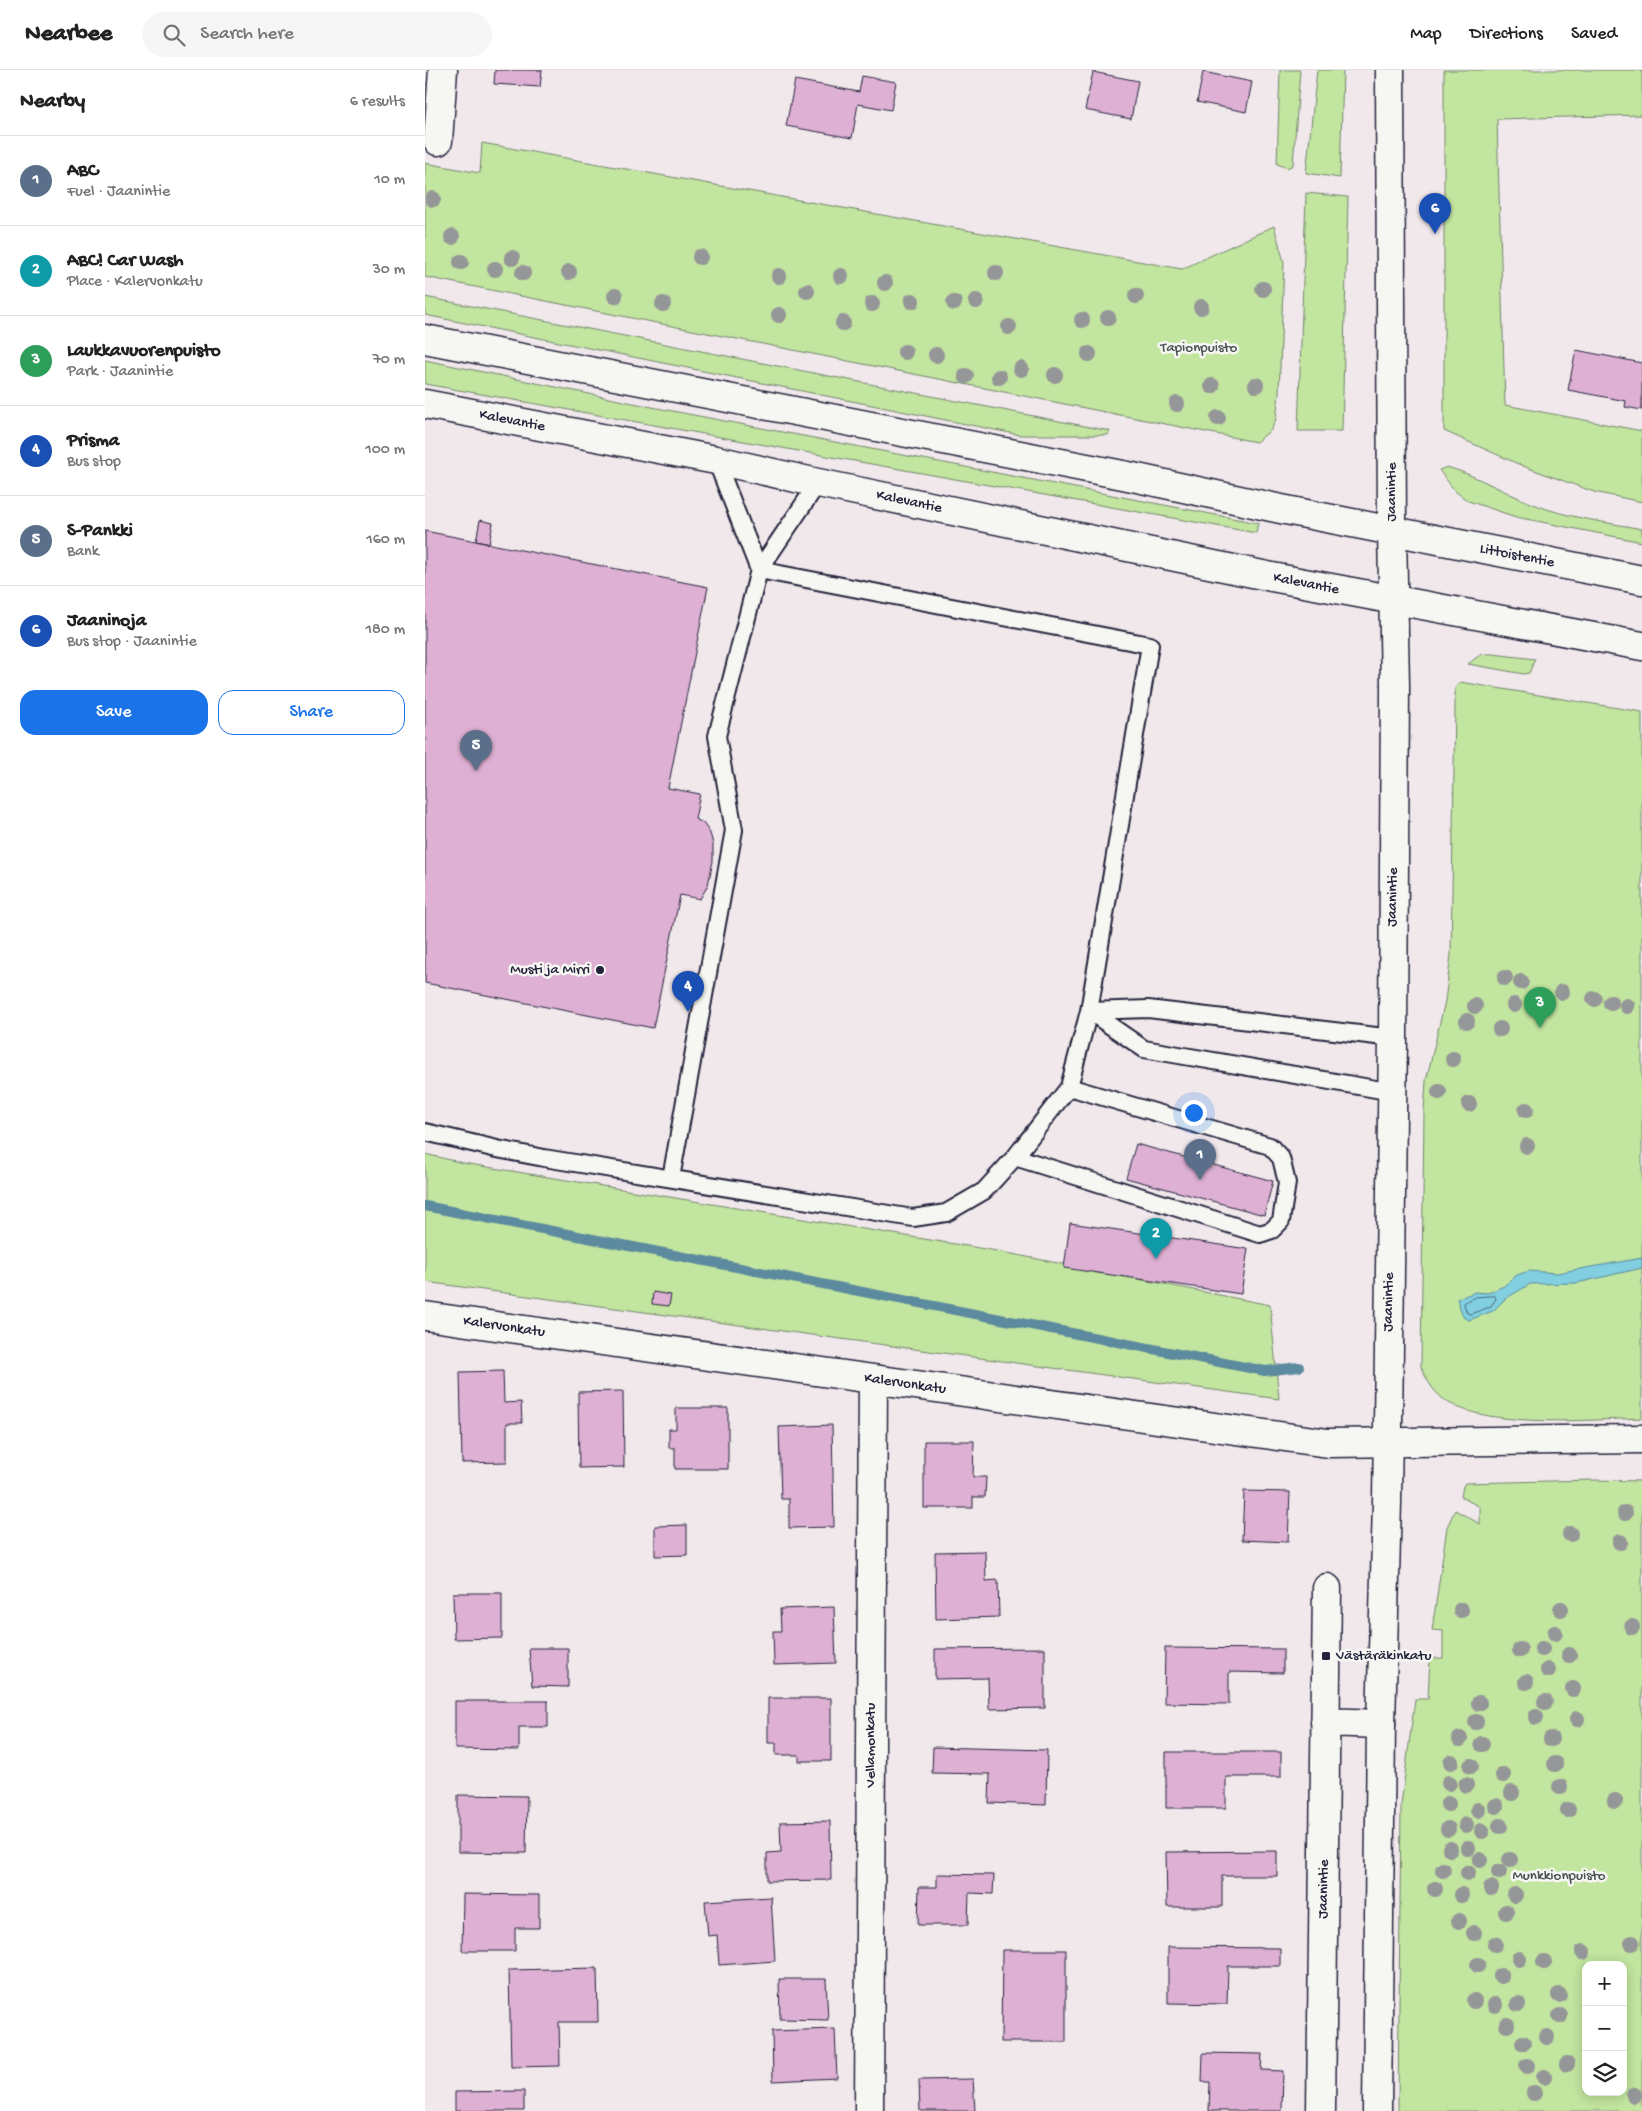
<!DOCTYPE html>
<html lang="en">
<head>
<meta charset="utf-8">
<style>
  body { margin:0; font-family:"Gochi Hand",sans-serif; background:#f6f6f6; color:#222 }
  .controls { position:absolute; right:15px; bottom:15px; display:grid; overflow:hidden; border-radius:10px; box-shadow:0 2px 12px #0003 }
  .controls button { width:45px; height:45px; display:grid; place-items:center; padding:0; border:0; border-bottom:1px solid #e0e0e0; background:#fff; color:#222; font:25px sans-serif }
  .you { position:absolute; left:768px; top:1042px; width:18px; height:18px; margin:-12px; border:4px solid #fff; border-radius:50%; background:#1a73e8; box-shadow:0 0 0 8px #1a73e833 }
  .badge { display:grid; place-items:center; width:32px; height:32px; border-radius:50%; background:#1a73e8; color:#fff; font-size:16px; font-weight:700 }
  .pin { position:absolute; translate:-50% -41px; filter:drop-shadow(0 1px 2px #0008) }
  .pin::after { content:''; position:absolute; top:26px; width:18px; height:15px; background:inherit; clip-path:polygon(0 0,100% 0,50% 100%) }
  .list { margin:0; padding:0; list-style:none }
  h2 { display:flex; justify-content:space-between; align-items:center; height:65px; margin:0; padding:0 20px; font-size:21px }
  h2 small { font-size:16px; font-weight:400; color:#767676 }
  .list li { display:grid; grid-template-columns:32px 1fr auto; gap:15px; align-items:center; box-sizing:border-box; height:90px; padding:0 20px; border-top:1px solid #e0e0e0 }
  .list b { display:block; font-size:19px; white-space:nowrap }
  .list p { margin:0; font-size:16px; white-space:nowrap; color:#767676 }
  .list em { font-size:16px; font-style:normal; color:#767676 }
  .actions { display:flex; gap:10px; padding:15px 20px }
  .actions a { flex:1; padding:11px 0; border:1px solid #1a73e8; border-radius:15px; text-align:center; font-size:18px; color:#1a73e8 }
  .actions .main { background:#1a73e8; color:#fff }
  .icon { flex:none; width:28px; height:28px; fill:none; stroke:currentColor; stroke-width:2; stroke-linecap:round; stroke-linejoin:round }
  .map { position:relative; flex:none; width:1217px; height:2041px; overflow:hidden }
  header { display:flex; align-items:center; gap:30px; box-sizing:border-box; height:70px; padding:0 25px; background:#fff; border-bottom:1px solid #e0e0e0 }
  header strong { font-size:24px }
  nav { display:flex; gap:28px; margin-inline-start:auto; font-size:18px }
  .search { width:350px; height:45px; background:#f6f6f6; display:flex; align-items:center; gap:12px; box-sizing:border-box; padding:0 18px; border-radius:28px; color:#767676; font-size:19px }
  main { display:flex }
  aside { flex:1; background:#fff }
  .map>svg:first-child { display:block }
  .green { fill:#c2e59f; stroke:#72846d; fill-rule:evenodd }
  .water { fill:#81cfe0; stroke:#5b8a9e }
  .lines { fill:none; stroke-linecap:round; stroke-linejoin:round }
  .shore { stroke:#48677d; stroke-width:1 }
  .stream { stroke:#5b8a9e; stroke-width:10 }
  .building { fill:#deb0d3; stroke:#22223b }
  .service-casing { stroke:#22223b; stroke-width:20 }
  .minor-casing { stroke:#22223b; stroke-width:31 }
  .secondary-casing { stroke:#22223b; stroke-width:31 }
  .service { stroke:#f6f6f2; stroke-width:16 }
  .minor { stroke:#f6f6f2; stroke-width:28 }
  .secondary { stroke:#f6f6f2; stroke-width:28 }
  .tree { fill:#959698 }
  .poi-dot { fill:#22223b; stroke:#f6f6f2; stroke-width:2 }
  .labels { text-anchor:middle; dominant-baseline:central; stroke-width:5; stroke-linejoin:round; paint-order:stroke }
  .park-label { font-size:15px; fill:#4a5354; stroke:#f6f6f2 }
  .street-label { font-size:15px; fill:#22223b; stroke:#f6f6f2 }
  .poi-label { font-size:15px; fill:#22223b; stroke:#f6f6f2; text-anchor:end }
</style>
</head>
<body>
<header>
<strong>Nearbee</strong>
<div class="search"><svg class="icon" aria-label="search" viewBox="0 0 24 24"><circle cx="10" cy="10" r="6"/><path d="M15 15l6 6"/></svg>Search here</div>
<nav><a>Map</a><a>Directions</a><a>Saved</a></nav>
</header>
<main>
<aside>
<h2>Nearby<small>6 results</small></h2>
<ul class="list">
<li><span class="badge" style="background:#5c6f8a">1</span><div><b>ABC</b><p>Fuel · Jaanintie</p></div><em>10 m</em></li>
<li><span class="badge" style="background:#0f9aa8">2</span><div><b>ABC! Car Wash</b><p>Place · Kalervonkatu</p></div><em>30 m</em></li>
<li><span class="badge" style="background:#2e9e5b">3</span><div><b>Laukkavuorenpuisto</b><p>Park · Jaanintie</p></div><em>70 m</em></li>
<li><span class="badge" style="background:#1a4fb4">4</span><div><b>Prisma</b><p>Bus stop</p></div><em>100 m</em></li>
<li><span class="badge" style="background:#5c6f8a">5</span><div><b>S-Pankki</b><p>Bank</p></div><em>160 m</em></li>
<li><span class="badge" style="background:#1a4fb4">6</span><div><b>Jaaninoja</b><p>Bus stop · Jaanintie</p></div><em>180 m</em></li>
</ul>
<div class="actions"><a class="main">Save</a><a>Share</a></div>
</aside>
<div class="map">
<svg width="1217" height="2041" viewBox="0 0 1217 2041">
  <rect width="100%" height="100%" fill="#f1e8ec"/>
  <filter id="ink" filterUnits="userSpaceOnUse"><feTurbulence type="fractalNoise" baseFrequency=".02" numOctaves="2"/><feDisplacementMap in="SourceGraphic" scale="10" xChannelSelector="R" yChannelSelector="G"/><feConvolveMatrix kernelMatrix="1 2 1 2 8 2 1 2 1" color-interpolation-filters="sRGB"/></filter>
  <g filter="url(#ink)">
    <!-- green -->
    <path class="green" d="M855,0H875L868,95L862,98L852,94Z
      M892,0H918L915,108L881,103Z
      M1019,0H1217V45L1072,49L1080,335L1217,361V432L1169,422L1098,396L1019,361Z
      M57,73L757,199L849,156L859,192L854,324L851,349L846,360L831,372L0,207V93L55,103Z
      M881,123L923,127L917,361H873Z
      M0,227L685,361L683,365H595L0,245Z
      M0,290L237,339L833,453L831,463L0,314Z
      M1022,397C1057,407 1087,428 1122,439C1152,449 1186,453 1217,459V472L1091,447L1043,431L1030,421L1014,400Z
      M1061,584H1068L1110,589L1104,603L1099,604L1043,594L1055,585Z
      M1035,612L1217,642V1348C1167,1350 1067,1358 1024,1333C1010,1325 1002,1311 996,1297L999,1041L1001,1011L1020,931L1026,884L1030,636V618Z
      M0,1084L38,1093L572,1181L845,1235L854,1329L0,1212Z
      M1167,1410L1217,1411V2041H973L976,1735L990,1629H1003L1005,1588H1018V1561L1007,1560L1022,1457L1030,1440L1055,1454V1437L1036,1427L1038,1416L1040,1413ZM1161,1895H1198V2022H1161Z"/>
    <!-- water -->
    <path class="water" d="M1217,1188V1198L1152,1213L1105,1214L1080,1229L1068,1241L1044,1250L1038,1247L1032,1229L1050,1222L1063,1223L1079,1216L1092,1205L1104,1201L1132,1203Z"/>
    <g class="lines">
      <!-- shore -->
      <path class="shore" d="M1070,1226L1071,1229L1065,1237L1045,1244L1042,1243L1039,1234L1040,1232L1051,1227Z"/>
      <!-- stream -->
      <path class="stream" d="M0,1136L840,1301L874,1297"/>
    </g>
    <!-- building -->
    <path class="building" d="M70,0H117L115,17L69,14Z
      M668,2L713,11L706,49L660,40Z
      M778,2L827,12L821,42L772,32Z
      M437,6L471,12L466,40L433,34L427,68L361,56L370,10L434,22Z
      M1151,280L1217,293V340L1200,337L1201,331L1143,320Z
      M55,450L68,453L64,474L51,471Z
      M0,461L283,517L243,718L275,724L270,749L278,753L285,763L288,774V791L283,815L275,829L255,825L228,958L0,913Z
      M711,1074L848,1111L839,1145L701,1108Z
      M645,1153L823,1179L816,1224L639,1198Z
      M228,1222L246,1225L244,1236L227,1234Z
      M78,1301L79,1333L96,1332L97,1353H82V1392L37,1393L35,1302Z
      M198,1321L199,1397L154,1398L153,1322Z
      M251,1338H303V1399H250V1378H244V1359H251Z
      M407,1355L409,1457L364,1458V1429H356L354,1357Z
      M499,1371H549L548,1407H561L560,1427H548V1438H499Z
      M819,1421L865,1422L863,1472L817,1470Z
      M262,1455V1485L230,1486V1456Z
      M560,1481L561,1511L573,1510L574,1547L511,1549L510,1482Z
      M28,1523H77V1568L29,1569Z
      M409,1537L411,1593L349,1595L348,1561H356L355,1539Z
      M104,1578H143V1617L107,1616Z
      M620,1578V1638L564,1639L563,1608L510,1609V1579Z
      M740,1578L858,1579V1603L804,1602V1634L739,1633Z
      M343,1628H406V1691H374V1685H351V1673H343Z
      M30,1631H123V1657H94V1680L30,1679Z
      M508,1677L622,1680L621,1735L564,1733L565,1704L507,1703Z
      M741,1682H856V1707H801V1738H741Z
      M33,1725L102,1726L101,1783L33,1782Z
      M405,1751L406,1810L342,1811V1783L356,1782L355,1752Z
      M852,1781V1806H797V1837H742L741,1782Z
      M512,1804L569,1805L568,1824L544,1823L543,1855H493L494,1817H512Z
      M38,1824L114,1825V1858H90V1881H37Z
      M346,1827L350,1891L294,1895L292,1865L283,1866L280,1831Z
      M743,1877L855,1878V1896H803L802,1934L743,1933Z
      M577,1880H641V1972H576Z
      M172,1898L173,1952H134L135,1996L86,1997L84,1900Z
      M354,1909H401L403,1950L355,1949Z
      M410,1959L412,2008L348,2011L347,1961Z
      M778,1983L837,1984L836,2000L858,2001L857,2041H784L785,2012H777Z
      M548,2009L550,2041H495L494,2010Z
      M99,2021V2041H30V2022Z"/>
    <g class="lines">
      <defs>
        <path id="service" d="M291,390L334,500
          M664,941L719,979L968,1022
          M664,941L723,939L968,968
          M0,1062L72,1079L119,1088L488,1148L521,1143L559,1121L590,1087L644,1017L664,941L725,575L334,500
          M590,1087L835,1164L847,1160L856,1151L862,1113L856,1088L845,1076L644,1017
          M246,1108L309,760L292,666L334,500L393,413"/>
        <path id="minor" d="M13,71L18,0
          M0,1246L903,1373L1217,1369
          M900,1652L956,1654
          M444,2041L448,1309
          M896,2041L902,1518"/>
        <path id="secondary" d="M0,269L703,406L856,439L1217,510
          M0,334L291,390L393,413L847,507L1217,576
          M952,2041L956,1654L962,1432L968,968L970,616L967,460L965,0"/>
      </defs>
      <!-- service casing -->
      <use href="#service" class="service-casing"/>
      <!-- minor casing -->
      <use href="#minor" class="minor-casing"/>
      <!-- secondary casing -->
      <use href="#secondary" class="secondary-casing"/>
      <!-- service -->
      <use href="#service" class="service"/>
      <!-- minor -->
      <use href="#minor" class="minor"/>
      <!-- secondary -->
      <use href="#secondary" class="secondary"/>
    </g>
    <!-- trees -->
    <g class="tree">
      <circle cx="8" cy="129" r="8"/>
      <circle cx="27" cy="167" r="8"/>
      <circle cx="275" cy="187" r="8"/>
      <circle cx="87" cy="188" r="8"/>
      <circle cx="36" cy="192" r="8"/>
      <circle cx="70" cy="199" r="8"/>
      <circle cx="144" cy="202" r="8"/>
      <circle cx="98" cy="203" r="8"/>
      <circle cx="571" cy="203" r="8"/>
      <circle cx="354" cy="206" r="8"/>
      <circle cx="416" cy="206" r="8"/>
      <circle cx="460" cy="213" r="8"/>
      <circle cx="838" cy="219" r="8"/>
      <circle cx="382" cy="221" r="8"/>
      <circle cx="190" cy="226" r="8"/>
      <circle cx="711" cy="226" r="8"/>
      <circle cx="487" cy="231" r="8"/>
      <circle cx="551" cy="231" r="8"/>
      <circle cx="529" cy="233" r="8"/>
      <circle cx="238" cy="234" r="8"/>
      <circle cx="447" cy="234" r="8"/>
      <circle cx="776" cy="237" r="8"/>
      <circle cx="354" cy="245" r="8"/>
      <circle cx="683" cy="248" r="8"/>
      <circle cx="657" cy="250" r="8"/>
      <circle cx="418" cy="253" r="8"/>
      <circle cx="584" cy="257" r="8"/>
      <circle cx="480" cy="282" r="8"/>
      <circle cx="664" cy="284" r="8"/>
      <circle cx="511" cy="285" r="8"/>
      <circle cx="596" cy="299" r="8"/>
      <circle cx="630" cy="305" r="8"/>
      <circle cx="541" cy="306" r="8"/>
      <circle cx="574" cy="307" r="8"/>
      <circle cx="831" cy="315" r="8"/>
      <circle cx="787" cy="316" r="8"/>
      <circle cx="752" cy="334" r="8"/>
      <circle cx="793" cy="348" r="8"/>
      <circle cx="1080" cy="908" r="8"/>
      <circle cx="1096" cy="912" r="8"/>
      <circle cx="1137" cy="922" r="8"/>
      <circle cx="1169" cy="929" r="8"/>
      <circle cx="1186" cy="933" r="8"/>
      <circle cx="1089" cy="935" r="8"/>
      <circle cx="1050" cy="936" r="8"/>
      <circle cx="1202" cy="936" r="8"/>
      <circle cx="1042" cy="951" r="8"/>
      <circle cx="1075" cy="959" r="8"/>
      <circle cx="1028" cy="989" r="8"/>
      <circle cx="1014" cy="1022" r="8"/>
      <circle cx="1044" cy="1034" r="8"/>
      <circle cx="1101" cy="1040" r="8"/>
      <circle cx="1102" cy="1076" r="8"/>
      <circle cx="1200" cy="1443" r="8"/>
      <circle cx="1145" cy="1464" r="8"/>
      <circle cx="1195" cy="1472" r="8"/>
      <circle cx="1136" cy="1539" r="8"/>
      <circle cx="1036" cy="1540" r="8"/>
      <circle cx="1207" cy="1557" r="8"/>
      <circle cx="1130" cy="1563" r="8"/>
      <circle cx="1117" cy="1579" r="8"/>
      <circle cx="1095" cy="1580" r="8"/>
      <circle cx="1144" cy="1585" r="8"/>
      <circle cx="1123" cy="1600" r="8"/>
      <circle cx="1101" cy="1612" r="8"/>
      <circle cx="1148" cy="1619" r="8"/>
      <circle cx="1120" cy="1632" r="8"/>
      <circle cx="1054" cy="1633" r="8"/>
      <circle cx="1111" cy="1647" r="8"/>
      <circle cx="1152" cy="1649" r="8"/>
      <circle cx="1051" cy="1652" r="8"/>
      <circle cx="1035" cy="1669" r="8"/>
      <circle cx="1126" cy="1669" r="8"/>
      <circle cx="1057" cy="1674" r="8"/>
      <circle cx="1026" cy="1692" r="8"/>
      <circle cx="1130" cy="1694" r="8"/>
      <circle cx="1046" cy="1696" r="8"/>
      <circle cx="1078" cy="1705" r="8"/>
      <circle cx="1024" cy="1713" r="8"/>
      <circle cx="1041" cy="1715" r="8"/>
      <circle cx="1135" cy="1717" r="8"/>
      <circle cx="1087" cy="1723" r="8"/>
      <circle cx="1190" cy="1731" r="8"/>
      <circle cx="1023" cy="1734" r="8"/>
      <circle cx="1071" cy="1736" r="8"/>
      <circle cx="1053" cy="1740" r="8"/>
      <circle cx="1143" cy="1740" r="8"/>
      <circle cx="1041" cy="1755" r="8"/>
      <circle cx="1075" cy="1756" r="8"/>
      <circle cx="1023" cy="1759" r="8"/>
      <circle cx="1057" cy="1761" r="8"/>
      <circle cx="1043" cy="1778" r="8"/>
      <circle cx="1025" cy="1779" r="8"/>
      <circle cx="1055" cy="1790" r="8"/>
      <circle cx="1085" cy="1790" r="8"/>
      <circle cx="1018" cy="1800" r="8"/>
      <circle cx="1074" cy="1802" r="8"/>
      <circle cx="1043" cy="1803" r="8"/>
      <circle cx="1066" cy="1818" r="8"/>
      <circle cx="1010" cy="1819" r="8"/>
      <circle cx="1036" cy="1825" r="8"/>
      <circle cx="1090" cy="1825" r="8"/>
      <circle cx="1081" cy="1842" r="8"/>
      <circle cx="1034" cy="1851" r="8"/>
      <circle cx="1049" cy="1863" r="8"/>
      <circle cx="1207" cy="1873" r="8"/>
      <circle cx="1070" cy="1874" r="8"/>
      <circle cx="1158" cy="1882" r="8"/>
      <circle cx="1094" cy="1889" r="8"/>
      <circle cx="1119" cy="1892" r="8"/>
      <circle cx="1053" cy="1895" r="8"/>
      <circle cx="1076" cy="1906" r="8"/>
      <circle cx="1134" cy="1925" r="8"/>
      <circle cx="1049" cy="1931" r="8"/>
      <circle cx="1093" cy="1934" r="8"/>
      <circle cx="1070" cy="1935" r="8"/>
      <circle cx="1135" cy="1946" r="8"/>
      <circle cx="1082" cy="1955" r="8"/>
      <circle cx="1122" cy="1967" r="8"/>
      <circle cx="1098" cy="1973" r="8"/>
      <circle cx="1142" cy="1994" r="8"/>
      <circle cx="1102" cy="1996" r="8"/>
      <circle cx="1119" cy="2007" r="8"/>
      <circle cx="1109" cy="2023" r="8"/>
      <circle cx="1209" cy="2025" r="8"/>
    </g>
  </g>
  <!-- markers -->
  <g class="poi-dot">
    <circle cx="175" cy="900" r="5"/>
    <rect x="896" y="1581" width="10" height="10" rx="2.5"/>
  </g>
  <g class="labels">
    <!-- park labels -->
    <g class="park-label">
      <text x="774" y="278">Tapionpuisto</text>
      <text x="1134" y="1806">Munkkionpuisto</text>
    </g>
    <!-- street labels -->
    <g class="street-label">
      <text transform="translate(87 351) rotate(11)">Kalevantie</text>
      <text transform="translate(967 422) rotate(-90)">Jaanintie</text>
      <text transform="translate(484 432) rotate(12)">Kalevantie</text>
      <text transform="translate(1092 486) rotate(11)">Littoistentie</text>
      <text transform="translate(881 514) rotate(11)">Kalevantie</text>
      <text transform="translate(968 827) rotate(-89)">Jaanintie</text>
      <text transform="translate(964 1232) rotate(-89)">Jaanintie</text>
      <text transform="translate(79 1257) rotate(8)">Kalervonkatu</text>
      <text transform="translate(480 1314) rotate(8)">Kalervonkatu</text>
      <text transform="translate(446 1675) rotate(-90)">Vellamonkatu</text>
      <text transform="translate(899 1819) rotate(-89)">Jaanintie</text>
    </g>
    <!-- poi labels -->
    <g class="poi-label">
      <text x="165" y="900">Musti ja Mirri</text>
      <text x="911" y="1586" text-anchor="start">Västäräkinkatu</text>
    </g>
  </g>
</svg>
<div class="controls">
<button>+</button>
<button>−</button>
<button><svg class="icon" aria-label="layers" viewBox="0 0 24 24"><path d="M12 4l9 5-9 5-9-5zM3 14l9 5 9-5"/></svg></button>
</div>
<div class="you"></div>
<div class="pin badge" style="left:775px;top:1110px;background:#5c6f8a">1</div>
<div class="pin badge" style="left:731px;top:1189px;background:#0f9aa8">2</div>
<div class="pin badge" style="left:1115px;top:958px;background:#2e9e5b">3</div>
<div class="pin badge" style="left:263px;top:942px;background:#1a4fb4">4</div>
<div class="pin badge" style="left:51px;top:701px;background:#5c6f8a">5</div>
<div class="pin badge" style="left:1010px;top:164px;background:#1a4fb4">6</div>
</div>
</main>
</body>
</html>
